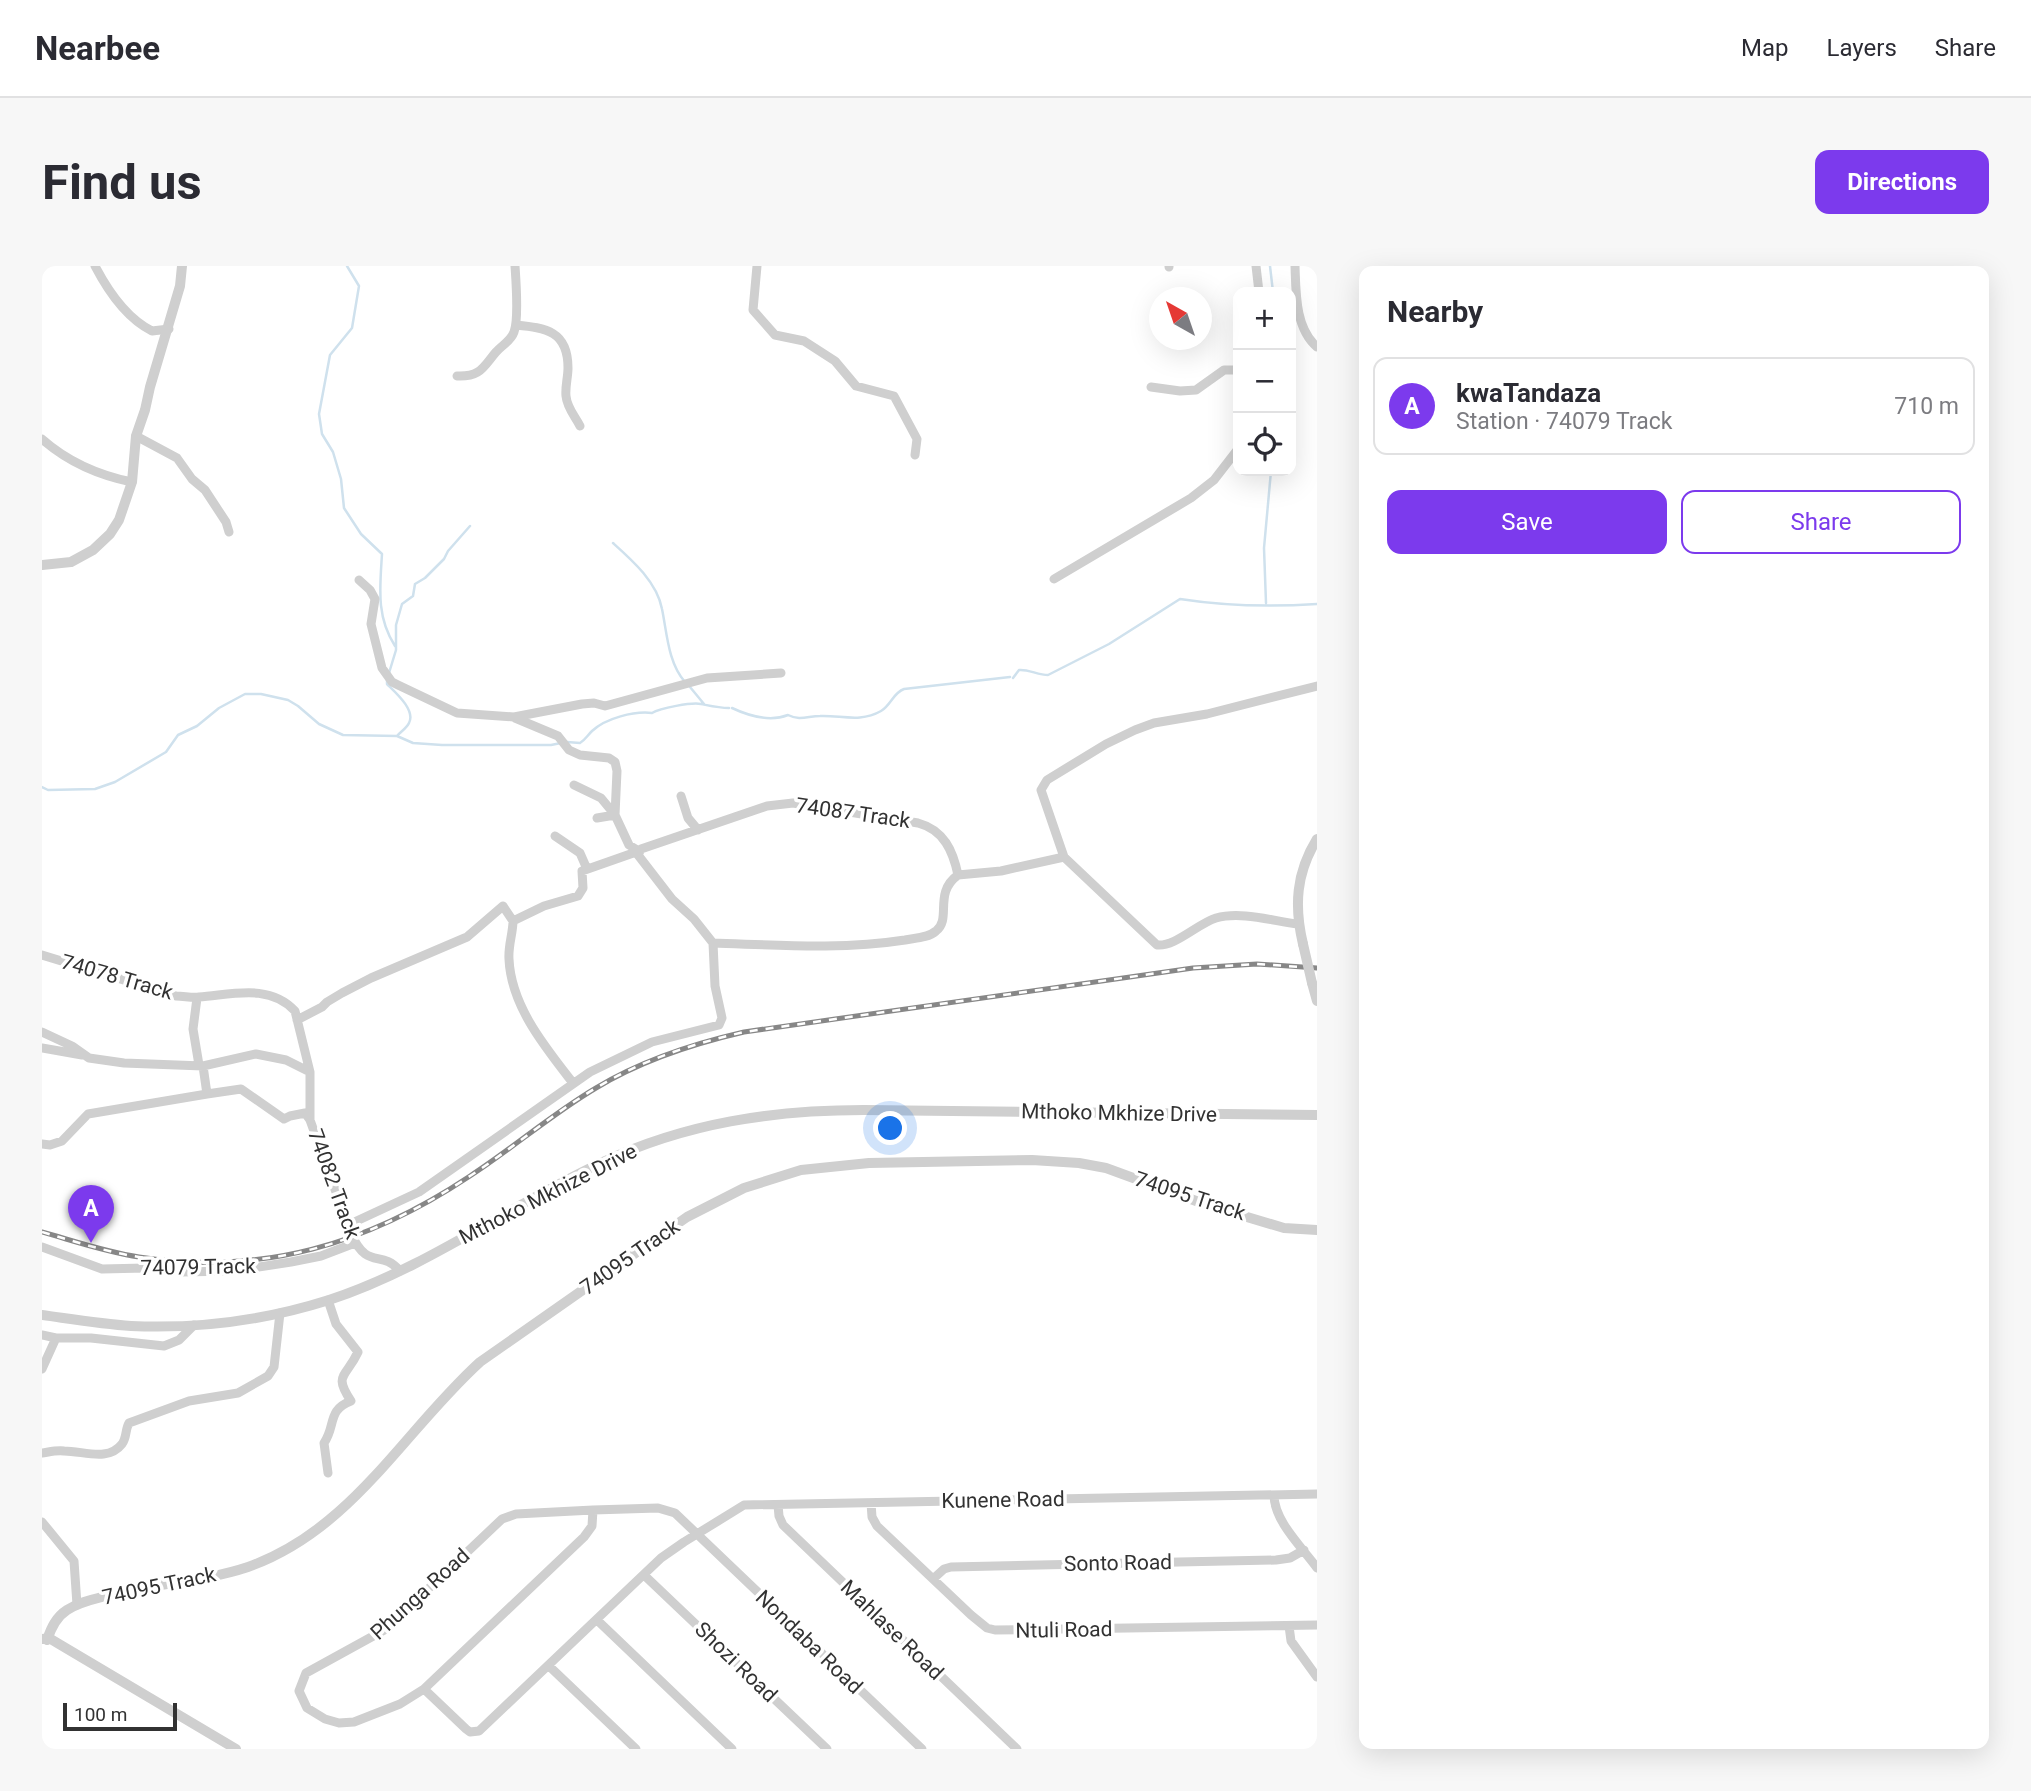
<!DOCTYPE html>
<html lang="en">
<head>
<meta charset="utf-8">
<style>
  body { margin:0; font-family:Roboto,sans-serif; background:#f7f7f7; color:#2b2b33 }
  .controls { position:absolute; right:21px; top:21px; display:grid; overflow:hidden; border-radius:14px; box-shadow:0 7px 28px #0002 }
  .controls button { width:63px; height:63px; display:grid; place-items:center; padding:0; border:0; border-bottom:2px solid #e1e1e2; background:#fff; color:#2b2b33; font:35px sans-serif }
  .compass { position:absolute; left:1107px; top:21px; width:63px; height:63px; border-radius:50%; background:#fff; box-shadow:0 7px 28px #0002; rotate:320deg }
  .scale { position:absolute; left:21px; bottom:18px; width:114px; box-sizing:border-box; padding-left:7px; border:4px solid #323232; border-top:0; font-size:19px; line-height:24px; white-space:nowrap; color:#323232; -webkit-text-stroke:5px #fff; paint-order:stroke }
  .you { position:absolute; left:849px; top:863px; width:24px; height:24px; margin:-18px; border:5px solid #fff; border-radius:50%; background:#1a73e8; box-shadow:0 0 0 10px #1a73e833 }
  .badge { display:grid; place-items:center; width:46px; height:46px; border-radius:50%; background:#7c3aed; color:#fff; font-size:23px; font-weight:700 }
  .pin { position:absolute; translate:-50% -58px; filter:drop-shadow(0 2px 4px #0008) }
  .pin::after { content:''; position:absolute; top:37px; width:24px; height:21px; background:inherit; clip-path:polygon(0 0,100% 0,50% 100%) }
  .list { margin:0; padding:0; list-style:none }
  h2 { display:flex; justify-content:space-between; align-items:center; height:91px; margin:0; padding:0 28px; font-size:30px }
  h2 small { font-size:23px; font-weight:400; color:#7c7c81 }
  .list li { display:grid; grid-template-columns:46px 1fr auto; gap:21px; align-items:center; box-sizing:border-box; height:98px; margin:0 14px 14px; padding:0 14px; border:2px solid #e1e1e2; border-radius:14px }
  .list b { display:block; font-size:26px; white-space:nowrap }
  .list p { margin:0; font-size:23px; white-space:nowrap; color:#7c7c81 }
  .list em { font-size:23px; font-style:normal; color:#7c7c81 }
  .actions { display:flex; gap:14px; padding:21px 28px }
  .actions a { flex:1; padding:16px 0; border:2px solid #7c3aed; border-radius:14px; text-align:center; font-size:24px; color:#7c3aed }
  .actions .main { background:#7c3aed; color:#fff }
  .icon { flex:none; width:38px; height:38px; fill:none; stroke:currentColor; stroke-width:2; stroke-linecap:round; stroke-linejoin:round }
  .map { position:relative; flex:none; width:1275px; height:1483px; overflow:hidden; border-radius:14px }
  header { display:flex; align-items:center; gap:42px; box-sizing:border-box; height:98px; padding:0 35px; background:#fff; border-bottom:2px solid #e1e1e2 }
  header strong { font-size:33px }
  nav { display:flex; gap:38px; margin-inline-start:auto; font-size:24px }
  .intro { display:flex; align-items:center; justify-content:space-between; box-sizing:border-box; height:168px; padding:0 42px }
  h1 { margin:0; font-size:49px }
  .button { padding:18px 32px; border-radius:14px; background:#7c3aed; color:#fff; font-size:24px; font-weight:700 }
  main { display:flex; gap:42px; padding:0 42px }
  aside { flex:1; background:#fff; border-radius:14px; box-shadow:0 7px 28px #0002 }
  .map>svg:first-child { display:block }
  .lines { fill:none; stroke-linecap:round; stroke-linejoin:round }
  .stream { stroke:#cfe1ed; stroke-width:2.5 }
  .minor { stroke:#cfcfcf; stroke-width:9 }
  .tertiary { stroke:#cfcfcf; stroke-width:10 }
  .rail-casing { stroke:#878787; stroke-width:5 }
  .rail { stroke:#fff; stroke-width:2.5; stroke-dasharray:8; stroke-linecap:butt }
  .tertiary-bridge { stroke:#cfcfcf; stroke-width:10 }
  .labels { text-anchor:middle; dominant-baseline:central; stroke-width:7; stroke-linejoin:round; paint-order:stroke }
  .street-label { font-size:21px; fill:#323232; stroke:#fff }
</style>
</head>
<body>
<header>
<strong>Nearbee</strong>
<nav><a>Map</a><a>Layers</a><a>Share</a></nav>
</header>
<div class="intro"><h1>Find us</h1><a class="button">Directions</a></div>
<main>
<div class="map">
<svg width="1275" height="1483" viewBox="0 0 1275 1483">
  <rect width="100%" height="100%" fill="#fff"/>
  <g class="lines">
    <!-- stream -->
    <path class="stream" d="M305,0L317,20L310,62L288,89L277,148L280,168L291,186L299,213L302,242L319,268L340,288C338,321 334,351 353,380
      M1228,0L1231,26
      M571,277C590,294 615,316 620,343C625,367 626,397 643,416
      M1224,337L1222,282L1229,205
      M347,407L354,384V359L360,338L371,330L373,318L383,312L402,293L406,285L428,260
      M971,412L977,404C986,403 996,409 1006,409L1067,378L1138,333C1183,340 1229,341 1275,338
      M345,414V418C353,426 374,444 367,457C365,462 358,466 355,470
      M648,421L662,438
      M690,442C707,450 728,456 746,449C758,455 766,450 778,450C799,449 818,457 839,445C849,439 851,427 862,423L968,411
      M525,476L538,477C543,474 545,470 550,465C564,452 592,445 610,447C618,442 650,436 659,438C669,440 677,442 687,442
      M0,521L6,524L53,523L73,516L124,486L136,469L155,460L177,442L203,428H219L246,434L256,440L277,458L301,469L355,470L371,477L400,479H509L519,477"/>
    <!-- minor -->
    <path class="minor" d="M53,0C66,25 84,52 110,65L127,63
      M715,0L711,44L733,69L762,75L793,95L814,120L852,130L875,173L873,189
      M1214,0L1217,26
      M1253,0C1254,27 1253,62 1275,81
      M1127,1V0
      M474,59C504,62 526,65 526,102C526,111 523,121 524,130C525,142 533,150 538,160
      M415,110C439,111 441,101 454,86C460,79 469,75 472,66C477,53 474,15 473,0
      M1109,121L1138,125L1154,124L1182,104H1196
      M94,170L135,192L150,213L163,224L184,256L187,266
      M0,173C26,196 56,209 90,216
      M1012,313L1149,232L1172,214L1196,183
      M317,314L328,324L333,333L329,358L340,402L350,416L356,419L415,447L472,451L540,438L552,437L563,440L665,412L739,407
      M473,452L516,470L527,484L538,489L567,492L573,496L575,505L573,549L587,579L597,585
      M532,519L559,532L573,549
      M639,530L646,552L656,564
      M751,537L876,557C902,564 911,585 916,609C891,627 910,653 894,665C886,672 873,672 863,674C799,684 735,679 671,677L652,653L630,633L596,589L599,583L725,540Z
      M555,552L573,549
      M513,570L538,587L545,603
      M916,609L959,605L1022,591
      M471,655C471,667 466,680 467,693C469,740 503,781 531,817
      M1256,658C1231,655 1199,645 1174,652C1155,658 1133,681 1115,679L1022,591L999,524L1005,514L1064,478L1093,464L1112,457L1165,448L1275,420
      M0,689L134,730C142,730 150,732 157,731C189,729 227,717 253,745L268,806V854L309,968C327,1006 338,982 358,1005
      M155,732L151,763L157,799
      M255,754L280,741L285,736L300,727L329,712L425,671L461,640L471,655L502,640L536,630L541,622L540,605L597,585
      M0,766L30,780L47,792L82,797L161,800L214,788L244,794L268,806
      M0,782L40,789
      M161,800L165,828L199,823L242,853L248,850L263,847L268,854
      M0,878L8,879L20,875L46,848L165,828
      M306,959L377,926L548,806L610,776L677,759L680,752L673,720L671,677
      M0,981L60,1003L103,1002L139,1006L191,1005L249,996L279,990L313,977
      M0,1069L14,1072
      M0,1103L14,1072H49L122,1080L137,1074L152,1059
      M0,1187C7,1186 15,1184 22,1185C42,1185 66,1196 80,1178C85,1171 83,1164 87,1157L147,1135L196,1127L226,1110L232,1101L238,1047
      M286,1207L282,1177C294,1160 285,1144 309,1135C291,1108 304,1112 316,1086L294,1058L286,1034
      M1232,1229C1232,1255 1260,1281 1275,1302
      M829,1237L830,1251L835,1260L929,1349L945,1362L953,1364L1275,1359
      M736,1239L737,1250L741,1259L975,1483
      M551,1244L550,1260L542,1271L382,1423L358,1438L312,1456L297,1457L283,1453L265,1442L257,1425L264,1407L344,1363L460,1253L474,1248Z
      M551,1244L616,1242L633,1247L880,1483
      M0,1256L32,1295L35,1339
      M602,1309L785,1483
      M891,1313L902,1303L909,1301L1234,1294L1248,1292L1262,1284
      M555,1354L690,1483
      M1247,1360L1249,1375L1275,1411
      M507,1400L594,1483
      M382,1423L424,1463L428,1466L437,1465L619,1292L642,1276L702,1239L1275,1228"/>
    <!-- tertiary -->
    <path class="tertiary" d="M0,299L29,296L51,284L68,268L77,254L90,216L94,170L103,144L108,121L138,20L140,0
      M1261,678C1252,640 1254,607 1275,573
      M1270,717L1275,735
      M0,1049C29,1053 59,1058 89,1060C155,1063 224,1054 287,1034C385,1002 468,939 561,896C644,857 731,844 822,844L1275,849
      M0,1373L7,1372L17,1378L194,1483
      M5,1374C9,1362 14,1351 25,1344C36,1337 48,1334 60,1331C108,1317 158,1317 206,1301C310,1264 360,1167 438,1096L645,951L702,922L759,904L827,897L990,894L1037,897L1064,902L1165,939L1242,962L1275,964"/>
    <defs>
      <path id="rail" d="M0,966C32,975 64,986 97,991C220,1010 326,978 428,910C471,882 510,848 554,822C600,794 650,778 702,766L1151,702L1215,698L1275,702"/>
    </defs>
    <!-- rail casing -->
    <use href="#rail" class="rail-casing"/>
    <!-- rail -->
    <use href="#rail" class="rail"/>
    <!-- tertiary-bridge -->
    <path class="tertiary-bridge" d="M1261,678L1270,717"/>
  </g>
  <g class="labels">
    <!-- street labels -->
    <g class="street-label">
      <text transform="translate(811 547) rotate(8)">74087 Track</text>
      <text transform="translate(75 711) rotate(16)">74078 Track</text>
      <text transform="translate(1077 847) rotate(1)">Mthoko Mkhize Drive</text>
      <text transform="translate(292 918) rotate(70)">74082 Track</text>
      <text transform="translate(506 928) rotate(-27)">Mthoko Mkhize Drive</text>
      <text transform="translate(1148 930) rotate(18)">74095 Track</text>
      <text transform="translate(588 991) rotate(-35)">74095 Track</text>
      <text transform="translate(156 1001) rotate(-1)">74079 Track</text>
      <text transform="translate(961 1234) rotate(-1)">Kunene Road</text>
      <text transform="translate(1076 1297) rotate(-1)">Sonto Road</text>
      <text transform="translate(117 1320) rotate(-12)">74095 Track</text>
      <text transform="translate(378 1328) rotate(-42)">Phunga Road</text>
      <text transform="translate(850 1364) rotate(44)">Mahlase Road</text>
      <text transform="translate(1022 1364) rotate(-1)">Ntuli Road</text>
      <text transform="translate(767 1376) rotate(44)">Nondaba Road</text>
      <text transform="translate(694 1396) rotate(44)">Shozi Road</text>
    </g>
  </g>
</svg>
<div class="controls">
<button>+</button>
<button>−</button>
<button><svg class="icon" aria-label="locate" viewBox="0 0 24 24"><circle cx="12" cy="12" r="6"/><path d="M12 2v4M12 18v4M2 12h4M18 12h4"/></svg></button>
</div>
<svg class="compass" viewBox="-18 -18 36 36"><path d="M0-13l5 13h-10z" fill="#e53935"/><path d="M0 13l5-13h-10z" fill="#7c7c81"/></svg>
<div class="scale">100 m</div>
<div class="you"></div>
<div class="pin badge" style="left:49px;top:977px">A</div>
</div>
<aside>
<h2>Nearby<small></small></h2>
<ul class="list">
<li><span class="badge">A</span><div><b>kwaTandaza</b><p>Station · 74079 Track</p></div><em>710 m</em></li>
</ul>
<div class="actions"><a class="main">Save</a><a>Share</a></div>
</aside>
</main>
</body>
</html>
